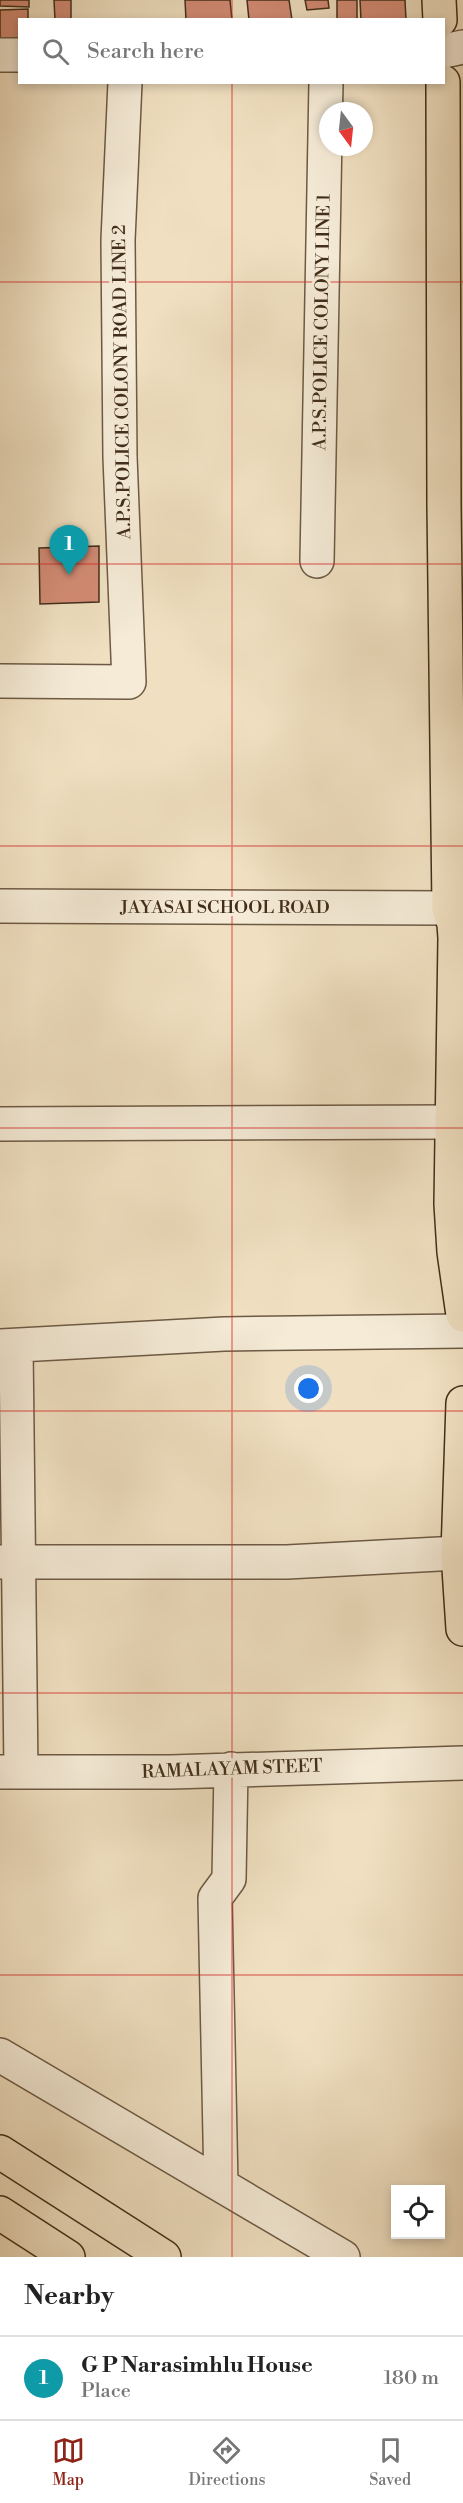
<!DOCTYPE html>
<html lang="en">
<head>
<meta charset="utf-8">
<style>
  body { margin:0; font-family:"Libre Bodoni",serif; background:#f2f2f2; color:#222 }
  .controls { position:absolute; right:18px; bottom:18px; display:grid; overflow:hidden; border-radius:0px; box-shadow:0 3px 9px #0003 }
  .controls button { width:54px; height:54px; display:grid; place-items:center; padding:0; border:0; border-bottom:2px solid #e0e0e0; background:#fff; color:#222; font:30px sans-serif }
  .compass { position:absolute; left:319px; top:102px; width:54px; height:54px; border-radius:50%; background:#fff; box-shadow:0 3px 9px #0003; rotate:165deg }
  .you { position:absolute; left:309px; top:1389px; width:21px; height:21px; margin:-15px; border:4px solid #fff; border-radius:50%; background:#1a73e8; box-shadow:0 0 0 9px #1a73e833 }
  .badge { display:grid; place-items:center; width:39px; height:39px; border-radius:50%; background:#8f2418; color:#fff; font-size:20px; font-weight:700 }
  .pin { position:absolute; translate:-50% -50px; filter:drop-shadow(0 2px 3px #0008) }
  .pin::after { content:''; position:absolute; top:32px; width:21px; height:18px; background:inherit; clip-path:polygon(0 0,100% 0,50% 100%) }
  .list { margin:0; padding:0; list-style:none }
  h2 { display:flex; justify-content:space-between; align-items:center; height:78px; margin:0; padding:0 24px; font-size:26px }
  h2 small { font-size:20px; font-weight:400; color:#767676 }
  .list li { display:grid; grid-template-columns:39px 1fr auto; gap:18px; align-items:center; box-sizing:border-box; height:84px; padding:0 24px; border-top:2px solid #e0e0e0 }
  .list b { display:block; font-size:22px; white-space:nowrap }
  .list p { margin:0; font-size:20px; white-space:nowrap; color:#767676 }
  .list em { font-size:20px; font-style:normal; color:#767676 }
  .icon { flex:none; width:33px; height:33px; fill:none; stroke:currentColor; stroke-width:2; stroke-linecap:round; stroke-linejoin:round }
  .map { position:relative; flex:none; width:463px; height:2257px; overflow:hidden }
  .search { position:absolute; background:#fff; box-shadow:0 3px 9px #0003; left:18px; right:18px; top:18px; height:66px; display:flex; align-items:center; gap:15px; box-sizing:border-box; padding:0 21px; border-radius:0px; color:#767676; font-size:22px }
  .sheet { height:162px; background:#fff }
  nav { display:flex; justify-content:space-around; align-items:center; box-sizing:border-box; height:84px; border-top:2px solid #e0e0e0; background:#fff; font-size:16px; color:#767676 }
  nav a { display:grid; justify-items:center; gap:3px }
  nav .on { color:#8f2418 }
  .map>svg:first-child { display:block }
  .building { fill:#d38b75; stroke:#412e1a; stroke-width:1.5 }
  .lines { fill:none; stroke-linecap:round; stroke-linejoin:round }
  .minor-casing { stroke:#6d5a44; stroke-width:36 }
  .major-casing { stroke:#412e1a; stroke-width:36 }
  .highway-casing { stroke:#412e1a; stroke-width:36 }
  .minor { stroke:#f5ebd7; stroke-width:33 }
  .major { stroke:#f0e0c1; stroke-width:33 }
  .highway { stroke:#f0e0c1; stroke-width:33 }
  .grid { fill:none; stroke:#d62828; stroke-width:1.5; stroke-opacity:0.55 }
  .labels { text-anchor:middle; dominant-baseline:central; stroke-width:6; stroke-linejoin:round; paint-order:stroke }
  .street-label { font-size:18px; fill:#412e1a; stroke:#f5ebd7 }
</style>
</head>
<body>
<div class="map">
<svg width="463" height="2257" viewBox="0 0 463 2257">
  <rect width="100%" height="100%" fill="#f0e0c1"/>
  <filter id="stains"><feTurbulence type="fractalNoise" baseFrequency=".00333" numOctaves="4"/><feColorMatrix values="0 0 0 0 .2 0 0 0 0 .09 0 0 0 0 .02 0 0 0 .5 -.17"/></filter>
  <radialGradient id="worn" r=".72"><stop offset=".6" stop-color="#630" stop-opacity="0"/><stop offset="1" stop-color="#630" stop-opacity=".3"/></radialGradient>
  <!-- building -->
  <path class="building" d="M0,0H29V7L0,6Z
    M54,0H71V20H55Z
    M185,0H230L232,20H186Z
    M247,0H289L292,20H249Z
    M305,0H328L329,8L307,10Z
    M337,0H357V20H337Z
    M360,0H405L406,20H361Z
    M28,9V20H20V51L0,52V10Z
    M99,546V602L40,604L39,548Z"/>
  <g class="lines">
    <defs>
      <path id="minor" d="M444,51L463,47
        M0,55H20
        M317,561L326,82
        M0,681L129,682L120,457L118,240L125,82
        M0,906L449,908
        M0,1124L451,1122
        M0,1346L224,1334L463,1331
        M16,1347L21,1772
        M0,1562H287L458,1553
        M0,1772H171L463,1763
        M0,2055L343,2257
        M221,2185L215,1898L229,1879L231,1769"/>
      <path id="major" d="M439,0L440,20
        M443,82L444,505L449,908L454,924L455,938L451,1204L454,1252L463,1315
        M463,1403L458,1553L463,1629"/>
      <path id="highway" d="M0,2152L164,2257
        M0,2213L68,2257"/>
    </defs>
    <!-- minor casing -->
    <use href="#minor" class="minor-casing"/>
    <!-- major casing -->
    <use href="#major" class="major-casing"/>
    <!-- highway casing -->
    <use href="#highway" class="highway-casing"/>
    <!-- minor -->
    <use href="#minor" class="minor"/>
    <!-- major -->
    <use href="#major" class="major"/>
    <!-- highway -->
    <use href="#highway" class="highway"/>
  </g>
  <!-- grid -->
  <path class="grid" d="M232,0V20M232,82V2257M0,282H463M0,564H463M0,846H463M0,1128H463M0,1411H463M0,1693H463M0,1975H463"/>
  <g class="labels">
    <!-- street labels -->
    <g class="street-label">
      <text transform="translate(322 322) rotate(-89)">A.P.S.POLICE COLONY LINE 1</text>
      <text transform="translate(122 382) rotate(-91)">A.P.S.POLICE COLONY ROAD LINE 2</text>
      <text x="225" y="907">JAYASAI SCHOOL ROAD</text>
      <text transform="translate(232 1769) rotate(-2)">RAMALAYAM STEET</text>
    </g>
  </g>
  <rect width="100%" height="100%" filter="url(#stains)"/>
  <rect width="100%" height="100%" fill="url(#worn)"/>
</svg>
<div class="controls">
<button><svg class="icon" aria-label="locate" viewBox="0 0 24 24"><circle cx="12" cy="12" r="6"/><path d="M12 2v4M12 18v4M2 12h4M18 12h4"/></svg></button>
</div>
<svg class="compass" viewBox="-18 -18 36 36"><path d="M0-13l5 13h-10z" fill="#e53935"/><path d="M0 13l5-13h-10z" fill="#767676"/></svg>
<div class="you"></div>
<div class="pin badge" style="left:69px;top:575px;background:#0f9aa8">1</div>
<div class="search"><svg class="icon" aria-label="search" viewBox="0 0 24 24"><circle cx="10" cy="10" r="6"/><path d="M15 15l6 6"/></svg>Search here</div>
</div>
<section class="sheet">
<h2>Nearby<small></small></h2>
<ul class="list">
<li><span class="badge" style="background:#0f9aa8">1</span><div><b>G P Narasimhlu House</b><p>Place</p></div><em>180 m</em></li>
</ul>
</section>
<nav>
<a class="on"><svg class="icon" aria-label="map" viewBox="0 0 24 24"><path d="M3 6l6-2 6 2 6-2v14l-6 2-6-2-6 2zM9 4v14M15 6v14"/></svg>Map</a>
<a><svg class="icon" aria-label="directions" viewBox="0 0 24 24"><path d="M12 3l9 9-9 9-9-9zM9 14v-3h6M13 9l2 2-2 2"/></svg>Directions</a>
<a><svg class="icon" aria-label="saved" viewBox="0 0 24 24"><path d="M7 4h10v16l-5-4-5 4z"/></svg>Saved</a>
</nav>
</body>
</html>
